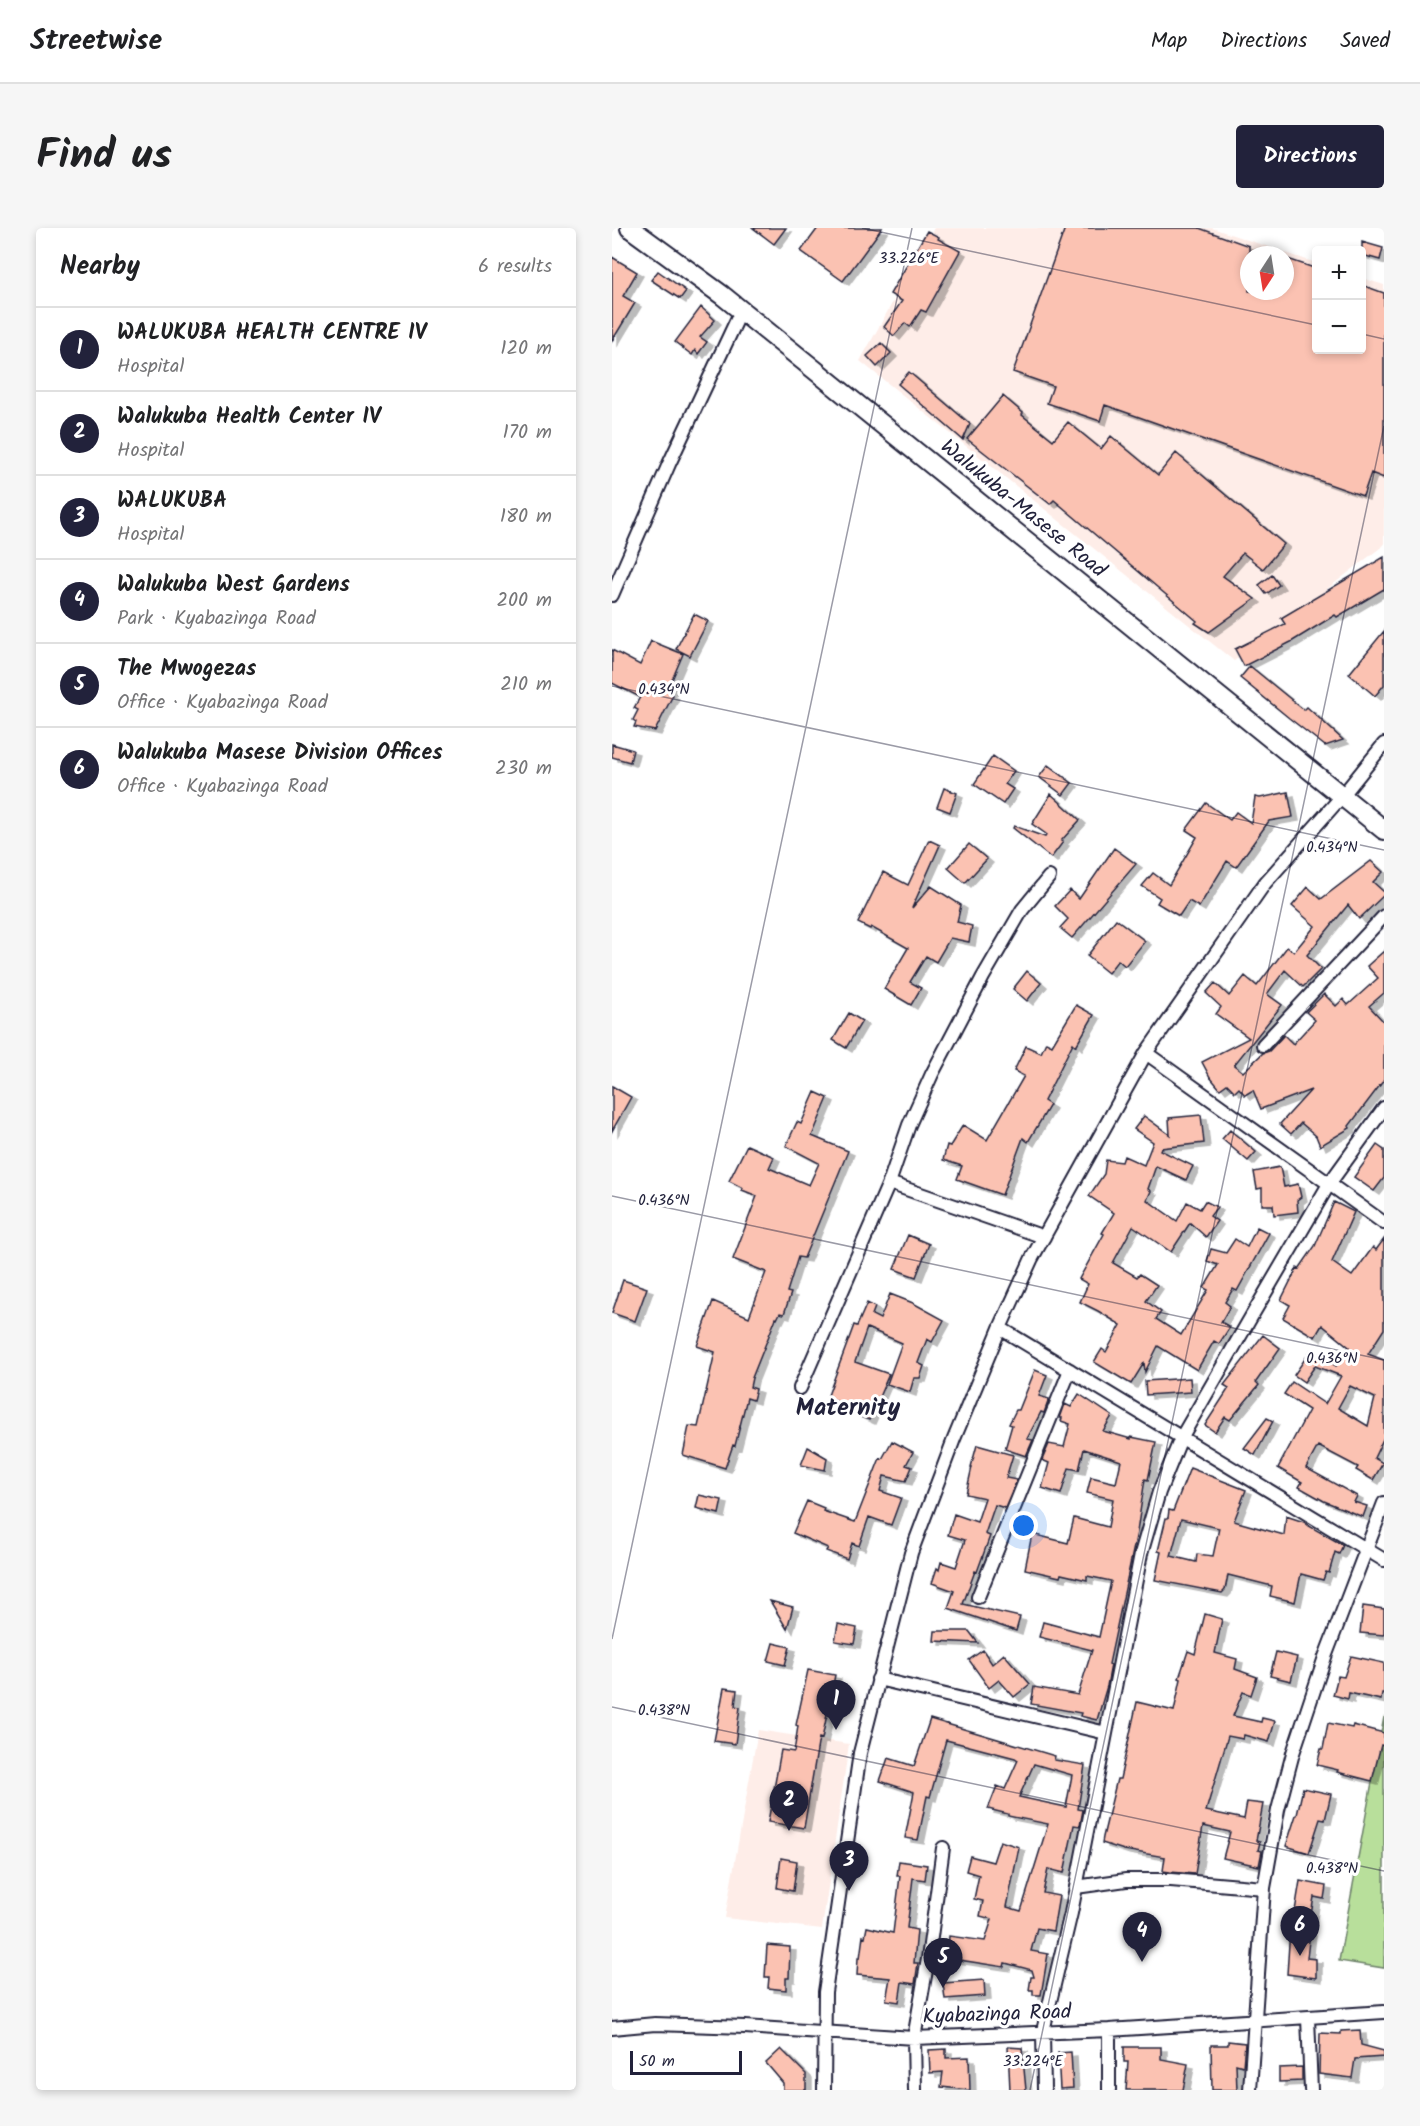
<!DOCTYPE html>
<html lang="en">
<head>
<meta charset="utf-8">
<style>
  body { margin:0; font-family:Kalam,sans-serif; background:#f6f6f6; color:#202124 }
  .controls { position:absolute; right:18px; top:18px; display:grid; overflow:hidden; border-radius:6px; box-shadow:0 3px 9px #0003 }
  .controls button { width:54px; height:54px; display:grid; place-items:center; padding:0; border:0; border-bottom:2px solid #e0e0e0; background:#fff; color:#202124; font:30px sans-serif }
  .compass { position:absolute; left:628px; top:18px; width:54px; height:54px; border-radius:50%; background:#fff; box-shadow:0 3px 9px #0003; rotate:192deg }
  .scale { position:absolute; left:18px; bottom:15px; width:112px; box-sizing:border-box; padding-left:6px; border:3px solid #22223b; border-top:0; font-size:16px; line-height:21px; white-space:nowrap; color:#22223b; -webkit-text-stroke:4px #fff; paint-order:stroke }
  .you { position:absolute; left:412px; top:1298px; width:21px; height:21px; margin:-15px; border:4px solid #fff; border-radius:50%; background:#1a73e8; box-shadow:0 0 0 9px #1a73e833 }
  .badge { display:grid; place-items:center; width:39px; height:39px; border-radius:50%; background:#22223b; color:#fff; font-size:20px; font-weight:700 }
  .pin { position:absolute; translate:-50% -50px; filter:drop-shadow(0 2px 3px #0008) }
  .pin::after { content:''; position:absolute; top:32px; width:21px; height:18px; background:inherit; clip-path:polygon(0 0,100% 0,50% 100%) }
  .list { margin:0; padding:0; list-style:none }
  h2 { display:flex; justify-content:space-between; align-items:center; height:78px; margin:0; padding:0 24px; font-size:26px }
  h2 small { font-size:20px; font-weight:400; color:#757577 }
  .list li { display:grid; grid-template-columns:39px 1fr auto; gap:18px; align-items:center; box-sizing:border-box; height:84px; padding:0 24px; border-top:2px solid #e0e0e0 }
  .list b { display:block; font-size:22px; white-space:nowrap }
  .list p { margin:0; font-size:20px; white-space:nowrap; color:#757577 }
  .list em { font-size:20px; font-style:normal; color:#757577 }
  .map { position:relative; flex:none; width:772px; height:1862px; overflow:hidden; border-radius:6px }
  header { display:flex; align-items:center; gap:36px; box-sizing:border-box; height:84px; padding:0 30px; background:#fff; border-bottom:2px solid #e0e0e0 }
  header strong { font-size:28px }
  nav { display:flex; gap:33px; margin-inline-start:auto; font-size:21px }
  .intro { display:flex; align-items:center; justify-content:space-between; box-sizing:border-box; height:144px; padding:0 36px }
  h1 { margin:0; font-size:42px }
  .button { padding:15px 27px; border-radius:6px; background:#22223b; color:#fff; font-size:21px; font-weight:700 }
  main { display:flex; gap:36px; padding:0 36px }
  aside { flex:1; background:#fff; border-radius:6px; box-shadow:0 3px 9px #0003 }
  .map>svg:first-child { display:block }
  .built { fill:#feede8; fill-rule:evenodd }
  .green { fill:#b8df9b; stroke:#6d806b; stroke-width:1.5 }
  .building { fill:#fbc2b2; stroke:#22223b; stroke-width:1.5; fill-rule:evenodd; filter:url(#shadow) }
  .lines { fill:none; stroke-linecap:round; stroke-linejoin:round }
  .street-casing { stroke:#22223b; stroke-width:16 }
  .secondary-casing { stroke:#22223b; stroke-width:22 }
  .street { stroke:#fff; stroke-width:12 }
  .secondary { stroke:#fff; stroke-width:18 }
  .ticks { fill:none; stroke:#22223b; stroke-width:1.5; stroke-opacity:0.45 }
  .labels { text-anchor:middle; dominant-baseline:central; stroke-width:6; stroke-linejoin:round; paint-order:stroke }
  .street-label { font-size:21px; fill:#22223b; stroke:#fff }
  .quarter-label { font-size:24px; font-weight:bold; fill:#22223b; stroke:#fff }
  .ticks-label { font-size:15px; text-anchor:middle; fill:#22223b; stroke:#fff; stroke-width:6; stroke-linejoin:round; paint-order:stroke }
</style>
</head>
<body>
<header>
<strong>Streetwise</strong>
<nav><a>Map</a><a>Directions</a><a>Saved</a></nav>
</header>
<div class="intro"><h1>Find us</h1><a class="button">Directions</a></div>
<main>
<aside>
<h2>Nearby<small>6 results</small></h2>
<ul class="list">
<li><span class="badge">1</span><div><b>WALUKUBA HEALTH CENTRE IV</b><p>Hospital</p></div><em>120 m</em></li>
<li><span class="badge">2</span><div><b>Walukuba Health Center IV</b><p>Hospital</p></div><em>170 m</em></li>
<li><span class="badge">3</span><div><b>WALUKUBA</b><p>Hospital</p></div><em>180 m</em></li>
<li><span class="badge">4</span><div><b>Walukuba West Gardens</b><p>Park · Kyabazinga Road</p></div><em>200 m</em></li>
<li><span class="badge">5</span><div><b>The Mwogezas</b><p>Office · Kyabazinga Road</p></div><em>210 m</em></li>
<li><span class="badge">6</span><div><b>Walukuba Masese Division Offices</b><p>Office · Kyabazinga Road</p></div><em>230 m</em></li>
</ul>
</aside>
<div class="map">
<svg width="772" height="1862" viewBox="0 0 772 1862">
  <defs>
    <filter id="shadow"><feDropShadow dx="6" dy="4" stdDeviation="0" flood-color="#0004"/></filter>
  </defs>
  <rect width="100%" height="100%" fill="#fff"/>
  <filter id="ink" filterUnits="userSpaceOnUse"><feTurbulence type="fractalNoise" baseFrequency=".0167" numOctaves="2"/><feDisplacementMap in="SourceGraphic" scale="12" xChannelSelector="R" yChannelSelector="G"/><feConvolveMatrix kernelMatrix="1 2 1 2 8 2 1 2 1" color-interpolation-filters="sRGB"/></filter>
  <g filter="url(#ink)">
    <!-- built -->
    <path class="built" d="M322,0H600L704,35V122H750V50L772,57V317L622,433L248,133ZM637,27H673V63H637Z
      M146,1502L237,1516L210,1701L113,1690Z"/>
    <!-- green -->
    <path class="green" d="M772,1489V1740L727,1733Z"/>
    <!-- building -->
    <path class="building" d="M141,0H174L162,16Z
      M206,0H270L231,53L189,23Z
      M453,0H587L637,18V63H673V30L705,41V122H750V57L772,65V250L759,245L751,268L493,177L488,193L435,175L441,158L401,144Z
      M315,3L327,9L326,11L348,23L314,84L309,82L298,99L293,95L282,108L272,99L290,73L278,66Z
      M750,14L771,20L768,32L750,27Z
      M0,29L25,44L11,68L23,75L0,113Z
      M46,43L74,63L68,71L39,52Z
      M89,79L103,92L88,109L95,114L86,126L83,122L80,127L63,114Z
      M269,115L279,125L265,139L255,128Z
      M297,144L358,196L351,212L286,156Z
      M391,168L411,185L410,187L441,212L456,194L489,221L499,208L546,247L564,225L672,316L651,341L631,325L611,348L643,371L597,404L583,395L585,393L442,272L438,276L355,211Z
      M772,329V361L725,389L723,387L679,414L632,438L623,421L673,396L669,390Z
      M660,347L667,357L654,366L647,357Z
      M82,386L96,393L78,428L64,421Z
      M772,403V457L763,468L737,446Z
      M39,413L71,426L59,454L61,456L57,465L61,467L43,503L22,499L24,494L21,492L26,482L22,480L28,469L0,455V422L28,437Z
      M638,438L692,482L695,479L731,512L713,518L677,490L628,450Z
      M0,516L21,522L18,534L0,529Z
      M381,528L402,543L393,556L401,561L391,576L362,556Z
      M436,537L460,555L451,567L427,549Z
      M332,560L345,565L338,584L325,579Z
      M676,564L681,589L657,593L624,639L615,633L587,679L577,673L567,688L545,675L548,670L530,658L541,645L557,657L585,609L574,602L594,575L618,592L624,584L639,595L643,569L648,570Z
      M439,566L468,592L449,613L451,614L439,630L401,600L402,598L433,609L434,606L420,596Z
      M317,612L328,617L300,680L319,658L349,677L345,694L360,698L357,714L338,710L324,734L314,728L298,754L309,760L299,777L272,761L296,720L259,699L258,701L246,695L271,644L296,657Z
      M357,616L375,631L353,655L336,640Z
      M502,620L524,636L460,710L448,700L456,691L443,678L458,662L467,671Z
      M759,633L771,644L761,654L772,664V667L747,691L736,677L695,727L709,741L691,759L673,742L655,766L670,777L622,837L631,844L651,825L657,823L672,807L681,816L703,792L694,784L712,766L724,778L731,771L736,777L766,750L755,738L772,723V765L757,778L772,794V852L737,898L738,900L708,918L704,908L689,895L679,906L668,896L699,862L649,881L641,862L633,867L627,860L623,864L615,856L608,861L598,849L590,834L637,810L604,786L609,779L594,765L603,755L617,768L633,748L645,758L675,719L682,724L703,698L680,678L696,659L709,671Z
      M504,691L533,713L513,738L506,732L496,745L475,728Z
      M415,743L429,755L415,773L401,761Z
      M464,777L482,787L464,818L461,815L432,873L438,877L416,914L411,910L390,967L345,951L350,938L331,932L335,917L338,918L351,897L375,912L412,848L402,843L414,818L429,825L434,814L440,817Z
      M237,785L250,793L234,820L221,812Z
      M0,858L19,869L0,903Z
      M203,864L216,870L200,908L236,923L192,1030L186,1029L175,1064L179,1065L172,1086L168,1085L165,1091L164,1090L140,1150L138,1159L144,1161L141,1172L135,1170L123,1218L121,1217L113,1240L71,1227L77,1198L86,1199L103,1124L85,1118L101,1073L137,1089L154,1044L121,1031L145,968L130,962L131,960L117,953L135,917L162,929L157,940L197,957L207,935L174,918L185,894L189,896Z
      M589,887L592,915L549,920L548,922L581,938L574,952L544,938L536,961L539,963L535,972L565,993L575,974L588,981L593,973L605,979L598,988L605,993L594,1009L578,995L559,1024L521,998L501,1035L525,1049L528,1046L545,1057L534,1073L549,1084L544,1091L569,1107L596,1062L592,1060L606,1037L595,1033L599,1021L614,1025L623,1011L635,1019L645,999L657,1005L625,1063L621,1061L613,1074L618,1078L609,1094L618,1099L607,1116L602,1113L585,1142L546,1118L533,1144L532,1135L519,1156L482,1134L490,1121L494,1124L509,1097L486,1083L468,1074L476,1056L467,1051L492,1006L490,1005L502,985L477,968L492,946L494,932L510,934L512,928L532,937L541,914L522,901L532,888L558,907L557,890Z
      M618,902L644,924L636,933L610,911Z
      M765,917L772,922V950L762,963L742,949Z
      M668,939L672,959L686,956L689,969L685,972L686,984L662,987L661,977H650V960L645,961L642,944Z
      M722,974L742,984L720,1034L740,1048L761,1019L764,1022L772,1011V1101L756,1126L772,1132V1209L762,1230L771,1235L761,1252L744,1242L746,1239L706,1218L694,1240L745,1268L742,1274L755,1278L751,1289L712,1273L687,1259L690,1254L666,1240L697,1182L672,1166L680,1154L713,1176L729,1148L703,1138L692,1154L682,1147L699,1122L724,1138L737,1119L710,1097L703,1109L671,1090L678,1077L669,1072L685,1040L687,1041L703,1018ZM738,1158L763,1170L756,1198L726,1180Z
      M296,1007L317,1016L304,1049L282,1041Z
      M11,1052L35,1060L23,1093L0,1085Z
      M278,1066L301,1075L332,1092L320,1114L315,1111L306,1135L312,1138L308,1150H302L298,1164L275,1156L290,1115L255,1100L243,1134L277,1146L257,1192L239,1184L241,1180L215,1170L242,1097L245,1098L255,1075L263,1079L260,1087L268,1091Z
      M651,1107L668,1120L644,1154L647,1157L618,1192L613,1189L603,1204L593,1197L617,1160L612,1157Z
      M423,1142L435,1147L427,1168L437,1171L432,1185L429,1184L415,1211L421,1212L414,1228L393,1221L400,1197L397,1196L404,1182H407Z
      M578,1150L579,1164L534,1167L533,1153Z
      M467,1166L500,1188L491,1203L519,1211V1209L544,1214L536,1252L533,1251L525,1304L497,1436L499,1437L495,1458L485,1492L468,1488L469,1485L419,1476L422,1459L466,1467L480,1422L427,1409L431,1394L487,1409L499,1353L475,1348V1352L449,1346L448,1349L413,1341L420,1306L456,1315L462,1290L496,1299L501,1271L475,1265L479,1249L504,1255L509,1233L472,1221L467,1242L457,1240L449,1266L430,1260L437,1235L430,1232L437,1216L452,1219L458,1196L449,1193L450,1190H448L453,1176L459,1179Z
      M655,1190L661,1193L643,1227L632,1220Z
      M280,1213L301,1224L294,1237L300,1239L294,1253L272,1248L268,1263L289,1270L279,1297L257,1289L247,1318L240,1315L235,1331L214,1323L216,1320L181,1305L195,1273L212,1280L211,1283L243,1294L268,1230L270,1231Z
      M365,1217L401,1227L394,1250L405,1252L393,1280L383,1277L373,1306L378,1308L365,1344L363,1343L351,1376L408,1389L404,1403L336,1380L342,1363L320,1355L325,1340L327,1342L329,1334L344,1339L353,1312L336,1307L342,1286L365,1294L373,1270L354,1266L360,1239H359Z
      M196,1219L215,1230L213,1242L189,1237Z
      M578,1240L634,1262L622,1293L672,1307L674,1288L692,1294L697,1298L731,1317L727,1326L723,1324L717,1345L714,1344L711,1352L689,1346L683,1374L658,1368L660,1358L616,1347L613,1362L610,1365L543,1352L549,1324L546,1323L554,1290H556L557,1282L561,1283ZM569,1291L607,1300L601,1328L585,1326L584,1334L559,1328Z
      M87,1267L110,1272L107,1286L84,1280Z
      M158,1373L181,1379L175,1401Z
      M751,1378L772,1381V1407L748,1405Z
      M593,1386L610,1391L603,1425L625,1431L623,1441L645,1449L639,1467L631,1464L621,1488L649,1494L650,1490L663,1493L657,1514L632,1507L631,1511L616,1508L594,1583L632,1591L635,1574L651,1576L644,1613L648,1614L646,1622L650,1623L647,1638L611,1630L618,1604L591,1598L583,1646L558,1644L551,1643L553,1629L512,1622L490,1615L491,1609L505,1551H508L525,1474L562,1483L569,1451L567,1450L576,1423L583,1426Z
      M226,1396L245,1400L242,1416L223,1413Z
      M323,1403H357L366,1415L322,1413Z
      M161,1415L178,1419L173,1437L156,1433Z
      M371,1422L380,1436L392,1426L418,1456L402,1469L387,1452L377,1460L357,1432Z
      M664,1424L685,1429L679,1453L658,1448Z
      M739,1428L772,1435V1465H770L769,1472L737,1465L736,1471L721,1467L726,1448L732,1449Z
      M196,1442L223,1447L210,1511L207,1510L192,1600L156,1594L169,1522L182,1524L186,1498L184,1497Z
      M112,1460L125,1462L123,1478L128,1479L123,1516L102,1513Z
      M318,1491L443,1528L442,1532L473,1537L466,1581L471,1582L468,1598L462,1597L452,1645L436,1641L431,1665L447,1668L441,1703L425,1700L419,1723L436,1726L429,1767H421V1762H417L419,1749H422L420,1742L393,1735L392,1739L341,1731L342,1721L336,1720L337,1708L373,1713L380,1691L368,1688L371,1673L362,1671L367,1647L354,1643L358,1628L381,1634L388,1613L407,1619L395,1679L409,1683L436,1596L396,1588V1586L376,1581L385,1558L393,1561L406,1532L403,1530L334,1512L318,1569L315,1568L306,1612L293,1610L302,1564L268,1553L276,1530L302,1538ZM422,1536L460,1547L454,1579L407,1569Z
      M716,1495L740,1500L741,1497L772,1505V1518L769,1517L760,1553L725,1544L726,1542L705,1537L709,1521H711Z
      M691,1560L719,1566L713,1592L708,1591L697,1625L674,1618L684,1587H685Z
      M169,1630L185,1633L181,1663L165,1660Z
      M287,1633L315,1637L313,1652L301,1650L295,1700L305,1702L302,1735H306L303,1756L290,1754L287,1774L274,1772L278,1750L245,1747L246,1730H248L251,1708L253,1709L255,1699L281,1705L288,1648H285Z
      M688,1653L714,1658L712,1671L702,1669L696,1704H698L695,1730L704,1731V1750L675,1746L678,1701H680Z
      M155,1717L178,1719L177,1750H174V1762L156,1760L157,1749H153Z
      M372,1752L373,1768L333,1771L331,1755Z
      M748,1802L749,1817L772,1823V1829L743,1831L740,1850L707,1846L708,1805L729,1806V1803Z
      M616,1813L633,1815L631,1838L624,1836L625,1862H600L599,1817H616Z
      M396,1819L410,1820L414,1862H398Z
      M512,1819H549V1831L576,1836L571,1862H514L516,1834H512Z
      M169,1821L194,1846V1862H171V1855L154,1835Z
      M334,1821V1830L357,1829L358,1862L329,1859L331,1844L318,1845L317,1822Z
      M459,1824L461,1860L448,1861L446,1825Z
      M690,1839V1853L667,1854V1840Z"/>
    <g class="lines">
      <defs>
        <path id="street" d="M0,367L57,236L129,83
          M651,817L772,688
          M534,825L772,995
          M277,955L297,897L320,846L371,749L410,682L437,649
          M388,1100L772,1332
          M188,1160L277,955L432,1009
          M366,1369L458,1142
          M266,1451L494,1505
          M464,1659L514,1652H559L652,1660
          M696,1790L699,1862
          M0,1800L43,1796L133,1799L302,1810L497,1802L772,1784
          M497,1802V1862
          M212,1862L213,1764L248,1525L299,1325L342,1211L388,1100L420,1030L534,825L653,655L731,567L772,516
          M303,1862L302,1810L316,1731L331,1620
          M432,1862L431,1803L459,1685L529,1326L547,1264L569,1210L642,1084L717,956L772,880
          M638,1862L652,1660L666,1582L681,1525L713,1429L772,1275"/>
        <path id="secondary" d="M18,0L110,67L772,602"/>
      </defs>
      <!-- street casing -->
      <use href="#street" class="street-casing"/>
      <!-- secondary casing -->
      <use href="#secondary" class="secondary-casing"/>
      <!-- street -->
      <use href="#street" class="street"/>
      <!-- secondary -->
      <use href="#secondary" class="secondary"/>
    </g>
  </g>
  <!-- ticks -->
  <path class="ticks" d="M250,0L704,97M750,106L772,111M0,458L772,622M0,968L772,1132M0,1411L300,0M0,1479L772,1643M418,1862L772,198"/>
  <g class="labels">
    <!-- street labels -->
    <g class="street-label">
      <text transform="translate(411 281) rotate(39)">Walukuba-Masese Road</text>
      <text transform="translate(385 1787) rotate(-2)">Kyabazinga Road</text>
    </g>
    <!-- quarter labels -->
    <g class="quarter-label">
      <text x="236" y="1180">Maternity</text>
    </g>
  </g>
  <g class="ticks-label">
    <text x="297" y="35">33.226°E</text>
    <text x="52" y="466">0.434°N</text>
    <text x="720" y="624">0.434°N</text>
    <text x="52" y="977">0.436°N</text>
    <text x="720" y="1135">0.436°N</text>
    <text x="52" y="1487">0.438°N</text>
    <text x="720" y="1645">0.438°N</text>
    <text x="421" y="1838">33.224°E</text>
  </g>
</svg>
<div class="controls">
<button>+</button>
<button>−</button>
</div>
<svg class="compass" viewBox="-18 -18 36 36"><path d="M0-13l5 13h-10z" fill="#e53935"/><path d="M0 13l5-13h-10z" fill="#757577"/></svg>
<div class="scale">50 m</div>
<div class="you"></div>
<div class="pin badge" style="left:224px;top:1502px">1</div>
<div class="pin badge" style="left:177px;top:1603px">2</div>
<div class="pin badge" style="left:237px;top:1663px">3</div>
<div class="pin badge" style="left:530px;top:1734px">4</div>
<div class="pin badge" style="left:331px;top:1760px">5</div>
<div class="pin badge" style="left:688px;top:1728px">6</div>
</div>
</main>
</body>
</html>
